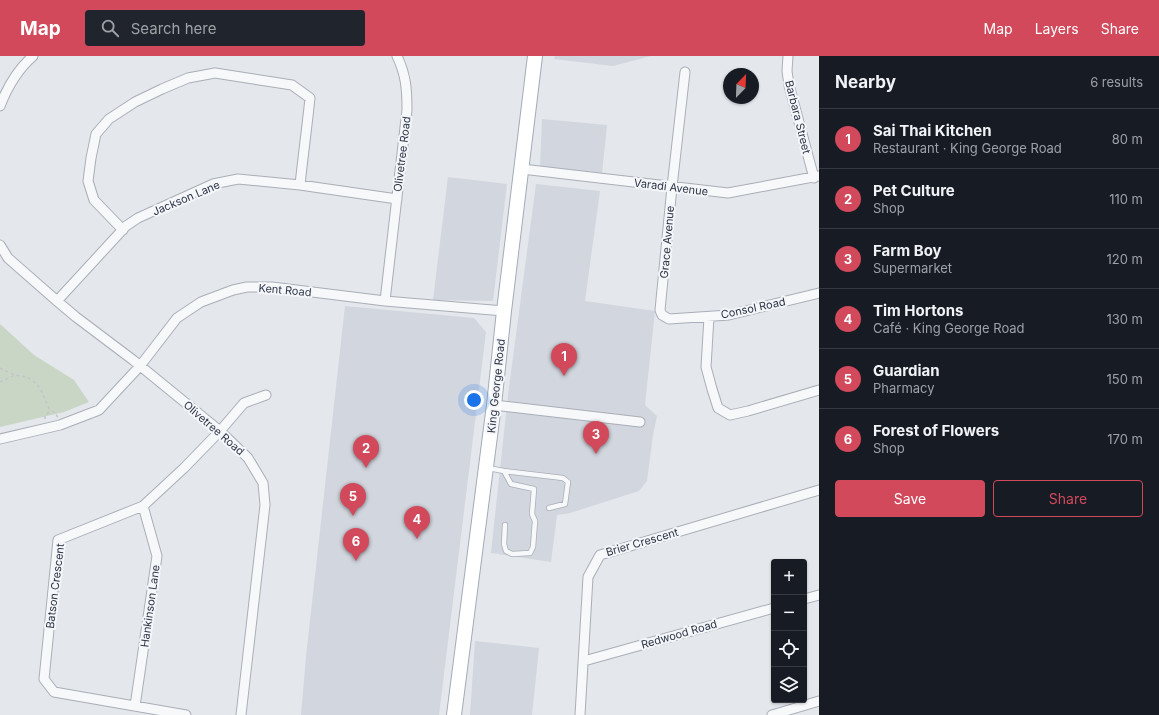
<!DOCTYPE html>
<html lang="en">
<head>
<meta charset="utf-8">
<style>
  body { margin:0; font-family:Inter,sans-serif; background:#20242c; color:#f1f3f6 }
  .controls { position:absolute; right:12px; bottom:12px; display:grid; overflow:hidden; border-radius:4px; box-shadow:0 1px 3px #0004 }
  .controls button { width:36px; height:36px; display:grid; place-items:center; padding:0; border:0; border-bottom:1px solid #363941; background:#171b24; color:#f1f3f6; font:20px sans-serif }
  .compass { position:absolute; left:723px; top:12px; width:36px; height:36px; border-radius:50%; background:#171b24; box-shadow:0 1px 3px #0004; rotate:23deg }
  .you { position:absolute; left:474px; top:344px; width:14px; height:14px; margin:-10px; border:3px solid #fff; border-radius:50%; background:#1a73e8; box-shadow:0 0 0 6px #1a73e833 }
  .badge { display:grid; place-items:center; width:26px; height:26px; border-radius:50%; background:#d1495b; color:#fff; font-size:13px; font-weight:700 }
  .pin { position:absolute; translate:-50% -33px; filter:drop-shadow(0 1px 2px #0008) }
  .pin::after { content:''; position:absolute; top:21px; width:14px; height:12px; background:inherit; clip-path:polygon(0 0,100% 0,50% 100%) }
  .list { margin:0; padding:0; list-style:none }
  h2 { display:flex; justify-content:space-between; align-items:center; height:52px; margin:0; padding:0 16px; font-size:17px }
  h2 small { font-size:13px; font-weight:400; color:#9ea1a6 }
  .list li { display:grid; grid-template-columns:26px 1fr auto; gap:12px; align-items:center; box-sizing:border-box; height:60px; padding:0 16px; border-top:1px solid #363941 }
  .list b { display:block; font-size:15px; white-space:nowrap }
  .list p { margin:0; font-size:13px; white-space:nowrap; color:#9ea1a6 }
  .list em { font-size:13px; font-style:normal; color:#9ea1a6 }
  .actions { display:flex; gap:8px; padding:12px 16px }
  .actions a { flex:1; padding:9px 0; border:1px solid #d1495b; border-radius:4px; text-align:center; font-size:14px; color:#d1495b }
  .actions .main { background:#d1495b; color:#fff }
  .icon { flex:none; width:22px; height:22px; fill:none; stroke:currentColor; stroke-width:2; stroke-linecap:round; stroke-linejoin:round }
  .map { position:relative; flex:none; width:819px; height:659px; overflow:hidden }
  header { display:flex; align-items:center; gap:24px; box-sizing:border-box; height:56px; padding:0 20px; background:#d1495b; color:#fff }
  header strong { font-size:19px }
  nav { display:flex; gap:22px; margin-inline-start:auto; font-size:14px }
  .search { width:280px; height:36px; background:#20242c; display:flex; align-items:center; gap:10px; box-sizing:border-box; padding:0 14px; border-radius:4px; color:#9ea1a6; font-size:15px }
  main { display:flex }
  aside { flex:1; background:#171b24 }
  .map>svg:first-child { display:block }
  .built { fill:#d2d6de }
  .green { fill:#c9d6c5 }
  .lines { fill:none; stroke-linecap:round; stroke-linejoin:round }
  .service-casing { stroke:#a9aeb7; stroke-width:6 }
  .minor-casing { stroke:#a9aeb7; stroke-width:11 }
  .primary-casing { stroke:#a3abb8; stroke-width:16 }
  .path { stroke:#c2c5cb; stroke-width:1.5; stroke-dasharray:3 3; stroke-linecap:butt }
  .service { stroke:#f7f8fa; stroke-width:4.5 }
  .minor { stroke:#f7f8fa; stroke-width:9 }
  .primary { stroke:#fff; stroke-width:14 }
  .labels { text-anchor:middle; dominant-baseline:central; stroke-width:4; stroke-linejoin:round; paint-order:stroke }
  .street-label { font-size:11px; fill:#2b3445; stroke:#f4f6f9 }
</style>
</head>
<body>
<header>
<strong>Map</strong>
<div class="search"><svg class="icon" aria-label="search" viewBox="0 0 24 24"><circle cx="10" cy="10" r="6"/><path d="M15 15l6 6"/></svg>Search here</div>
<nav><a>Map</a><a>Layers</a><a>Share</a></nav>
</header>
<main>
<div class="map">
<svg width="819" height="659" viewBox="0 0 819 659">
  <rect width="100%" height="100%" fill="#e4e7ec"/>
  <!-- built -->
  <path class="built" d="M555,0H651L613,10L554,3Z
    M542,63L607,69L602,117L540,110Z
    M448,121L507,128L493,245L433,244Z
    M536,128L600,135L585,245L655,255L645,349L657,360L653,379L647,425L639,435L570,457L557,459L551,506L491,497L508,339Z
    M345,250L474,262L486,276L439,659H301L306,601Z
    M475,585L539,592L532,659H470Z"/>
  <!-- green -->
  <path class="green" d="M0,268L34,299L74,324L89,346L64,356L0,371Z"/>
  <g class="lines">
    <defs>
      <path id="service" d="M488,412L504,415L511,428L534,433L532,458L535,465L533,491L530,497L512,498L506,495L504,488L505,469
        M504,415L563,422L568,426L565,448L549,452"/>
      <path id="minor" d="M788,0L787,15L789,29L814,122
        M685,16L672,131L660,254L662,259L669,263L729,259L819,237
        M0,50C7,32 18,13 33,0
        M522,113L728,137L819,120
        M123,174L94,144L88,125L91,102L96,78L109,63L135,46L162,33L188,22L215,17L292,29L310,42C307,71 303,100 300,129
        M0,189L8,202L57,245L76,261L133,304L220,375L248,402L263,427L265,449L241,659
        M57,245L126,170L138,162L213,128L238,123L300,129L397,143
        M385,245L407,54C407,33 406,19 397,0
        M709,261L706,311L712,333L718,352L730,359L748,355L819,334
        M494,349L640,366
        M0,383L60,369L99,354L140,310L177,262L201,246L233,234L247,231H272L385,245L504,255
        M804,543L819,539
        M584,605L774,552
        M135,650L157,500L143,450
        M186,659L54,636L44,623L58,484L143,450L184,412L220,375L244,347L266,339
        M580,659L588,521L600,499L819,434
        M772,659L819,645"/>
      <path id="primary" d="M454,659L494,349L504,255L535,0"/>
    </defs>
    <!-- service casing -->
    <use href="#service" class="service-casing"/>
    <!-- minor casing -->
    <use href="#minor" class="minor-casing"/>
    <!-- primary casing -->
    <use href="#primary" class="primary-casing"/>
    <!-- path -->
    <path class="path" d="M0,312L15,319L27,321L37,328L41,334L50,355
      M0,326L15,319
      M45,363V360L50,355L55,356L58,362"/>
    <!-- service -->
    <use href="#service" class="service"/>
    <!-- minor -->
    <use href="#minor" class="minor"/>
    <!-- primary -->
    <use href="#primary" class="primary"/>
  </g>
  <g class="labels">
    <!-- street labels -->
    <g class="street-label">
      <text transform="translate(798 61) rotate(76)">Barbara Street</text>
      <text transform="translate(402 98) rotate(-83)">Olivetree Road</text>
      <text transform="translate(671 131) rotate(7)">Varadi Avenue</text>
      <text transform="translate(186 142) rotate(-23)">Jackson Lane</text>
      <text transform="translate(667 186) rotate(-85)">Grace Avenue</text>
      <text transform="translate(285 234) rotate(5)">Kent Road</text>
      <text transform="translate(753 252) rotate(-12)">Consol Road</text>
      <text transform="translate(496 330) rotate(-84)">King George Road</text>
      <text transform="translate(214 372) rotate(41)">Olivetree Road</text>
      <text transform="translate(642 486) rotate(-16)">Brier Crescent</text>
      <text transform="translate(55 530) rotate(-83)">Batson Crescent</text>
      <text transform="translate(150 550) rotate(-82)">Hankinson Lane</text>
      <text transform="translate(679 578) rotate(-16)">Redwood Road</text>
    </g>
  </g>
</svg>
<div class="controls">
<button>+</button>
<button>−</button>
<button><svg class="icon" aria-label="locate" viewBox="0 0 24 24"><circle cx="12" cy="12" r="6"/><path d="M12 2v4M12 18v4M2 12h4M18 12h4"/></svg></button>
<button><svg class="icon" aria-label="layers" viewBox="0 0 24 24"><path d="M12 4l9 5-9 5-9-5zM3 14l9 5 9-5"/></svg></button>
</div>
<svg class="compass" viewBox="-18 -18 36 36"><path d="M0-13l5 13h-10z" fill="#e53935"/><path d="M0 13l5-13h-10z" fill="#9ea1a6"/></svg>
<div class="you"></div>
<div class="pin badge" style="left:564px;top:320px">1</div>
<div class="pin badge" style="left:366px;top:412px">2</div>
<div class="pin badge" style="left:596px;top:398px">3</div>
<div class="pin badge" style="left:417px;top:483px">4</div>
<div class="pin badge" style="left:353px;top:460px">5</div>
<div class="pin badge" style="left:356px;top:505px">6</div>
</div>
<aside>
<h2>Nearby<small>6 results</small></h2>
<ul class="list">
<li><span class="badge">1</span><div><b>Sai Thai Kitchen</b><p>Restaurant · King George Road</p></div><em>80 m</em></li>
<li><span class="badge">2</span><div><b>Pet Culture</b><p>Shop</p></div><em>110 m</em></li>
<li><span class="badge">3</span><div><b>Farm Boy</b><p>Supermarket</p></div><em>120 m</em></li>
<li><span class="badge">4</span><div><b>Tim Hortons</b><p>Café · King George Road</p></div><em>130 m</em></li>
<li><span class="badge">5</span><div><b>Guardian</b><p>Pharmacy</p></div><em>150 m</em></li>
<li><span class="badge">6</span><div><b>Forest of Flowers</b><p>Shop</p></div><em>170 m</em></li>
</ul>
<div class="actions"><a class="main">Save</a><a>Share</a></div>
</aside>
</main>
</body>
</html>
